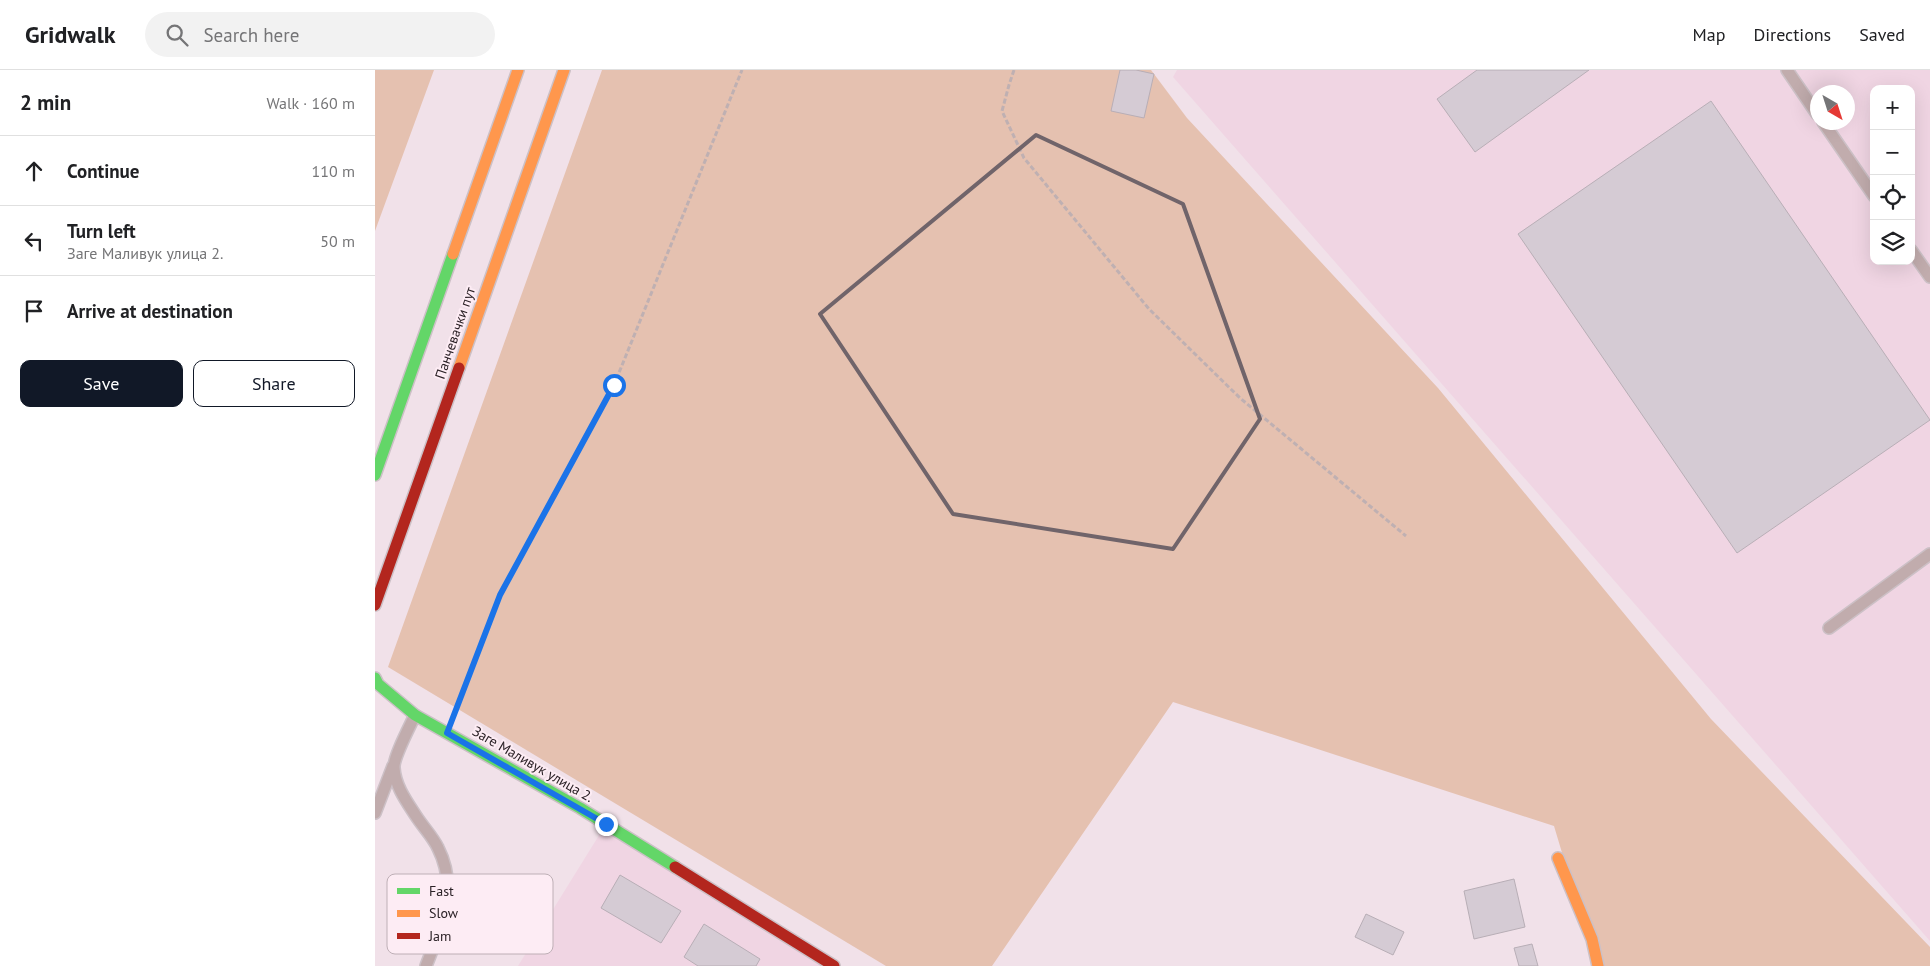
<!DOCTYPE html>
<html lang="en">
<head>
<meta charset="utf-8">
<style>
  body { margin:0; font-family:"PT Sans",sans-serif; background:#f2f2f2; color:#202124 }
  .controls { position:absolute; right:15px; top:15px; display:grid; overflow:hidden; border-radius:10px; box-shadow:0 5px 20px #0002 }
  .controls button { width:45px; height:45px; display:grid; place-items:center; padding:0; border:0; border-bottom:1px solid #e0e0e0; background:#fff; color:#202124; font:25px sans-serif }
  .compass { position:absolute; left:1435px; top:15px; width:45px; height:45px; border-radius:50%; background:#fff; box-shadow:0 5px 20px #0002; rotate:141deg }
  .stop { position:absolute; width:15px; height:15px; margin:-11px; border:4px solid #1a73e8; border-radius:50%; background:#fff }
  .stop.end { background:#1a73e8; border-color:#fff; box-shadow:0 1px 5px #0008 }
  .list { margin:0; padding:0; list-style:none }
  h2 { display:flex; justify-content:space-between; align-items:center; height:65px; margin:0; padding:0 20px; font-size:21px }
  h2 small { font-size:16px; font-weight:400; color:#757577 }
  .list li { display:grid; grid-template-columns:32px 1fr auto; gap:15px; align-items:center; box-sizing:border-box; height:70px; padding:0 20px; border-top:1px solid #e0e0e0 }
  .list b { display:block; font-size:19px; white-space:nowrap }
  .list p { margin:0; font-size:16px; white-space:nowrap; color:#757577 }
  .list em { font-size:16px; font-style:normal; color:#757577 }
  .actions { display:flex; gap:10px; padding:15px 20px }
  .actions a { flex:1; padding:11px 0; border:1px solid #111827; border-radius:10px; text-align:center; font-size:18px; color:#111827 }
  .actions .main { background:#111827; color:#fff }
  .icon { flex:none; width:28px; height:28px; fill:none; stroke:currentColor; stroke-width:2; stroke-linecap:round; stroke-linejoin:round }
  .map { position:relative; flex:none; width:1555px; height:896px; overflow:hidden }
  header { display:flex; align-items:center; gap:30px; box-sizing:border-box; height:70px; padding:0 25px; background:#fff; border-bottom:1px solid #e0e0e0 }
  header strong { font-size:24px }
  nav { display:flex; gap:28px; margin-inline-start:auto; font-size:18px }
  .search { width:350px; height:45px; background:#f2f2f2; display:flex; align-items:center; gap:12px; box-sizing:border-box; padding:0 18px; border-radius:28px; color:#757577; font-size:19px }
  main { display:flex }
  aside { flex:1; background:#fff }
  .map>svg:first-child { display:block }
  .built { fill:#f0d5e3; fill-rule:evenodd }
  .green { fill:#e5c1b0 }
  .building { fill:#d5cbd4; stroke:#b8aeb6 }
  .lines { fill:none; stroke-linecap:round; stroke-linejoin:round }
  .lane-casing { stroke:#ccc0c6; stroke-width:14 }
  .fast-casing { stroke:#ccc0c6; stroke-width:14 }
  .slow-casing { stroke:#ccc0c6; stroke-width:14 }
  .jam-casing { stroke:#ccc0c6; stroke-width:14 }
  .path { stroke:#bfb0b2; stroke-width:3; stroke-dasharray:5 2.5; stroke-linecap:butt }
  .lane { stroke:#c1acad; stroke-width:11 }
  .fast { stroke:#63d668; stroke-width:11 }
  .slow { stroke:#ff974d; stroke-width:11 }
  .jam { stroke:#b3261e; stroke-width:11 }
  .route { stroke:#1a73e8; stroke-width:6 }
  .marked { fill:none; stroke:#70646a; stroke-width:4; stroke-linejoin:round }
  .labels { text-anchor:middle; dominant-baseline:central; stroke-width:4; stroke-linejoin:round; paint-order:stroke }
  .street-label { font-size:14px; fill:#2b2126; stroke:#fdecf4 }
  .key { fill:#fdecf4; stroke:#beafb6; stroke-width:1 }
  .key-label { font-size:14px; fill:#2b2126 }
</style>
</head>
<body>
<header>
<strong>Gridwalk</strong>
<div class="search"><svg class="icon" aria-label="search" viewBox="0 0 24 24"><circle cx="10" cy="10" r="6"/><path d="M15 15l6 6"/></svg>Search here</div>
<nav><a>Map</a><a>Directions</a><a>Saved</a></nav>
</header>
<main>
<aside>
<h2>2 min<small>Walk · 160 m</small></h2>
<ul class="list">
<li><svg class="icon" aria-label="ahead" viewBox="0 0 24 24"><path d="M12 20V5M6 11l6-6 6 6"/></svg><div><b>Continue</b></div><em>110 m</em></li>
<li><svg class="icon" aria-label="left" viewBox="0 0 24 24"><path d="M17 20v-9H6M10 6l-5 5 5 5"/></svg><div><b>Turn left</b><p>Заге Маливук улица 2.</p></div><em>50 m</em></li>
<li><svg class="icon" aria-label="arrive" viewBox="0 0 24 24"><path d="M6 21V4h12l-3 4 3 4H6"/></svg><div><b>Arrive at destination</b></div></li>
</ul>
<div class="actions"><a class="main">Save</a><a>Share</a></div>
</aside>
<div class="map">
<svg width="1555" height="896" viewBox="0 0 1555 896">
  <rect width="100%" height="100%" fill="#f1e1e9"/>
  <!-- built -->
  <path class="built" d="M802,0H1555V871L798,7ZM1499,19H1536V191H1499ZM1442,22H1472V52H1442Z
    M231,754L453,896H143Z"/>
  <!-- green -->
  <path class="green" d="M0,0H59L0,161Z
    M227,0H776L812,48L1063,318L1336,649L1555,877V896H1221L1179,756L798,632L617,896H511L13,597Z"/>
  <!-- building -->
  <path class="building" d="M745,0H761L779,4L769,48L736,41Z
    M1102,0H1214L1100,82L1062,29Z
    M1336,31L1555,350L1362,483L1143,164Z
    M245,805L306,841L286,873L226,838Z
    M1139,809L1150,857L1099,869L1089,821Z
    M991,844L1029,862L1018,885L980,867Z
    M329,854L385,889L381,896H323L309,887Z
    M1157,874L1163,896H1144L1139,878Z"/>
  <g class="lines">
    <defs>
      <path id="lane" d="M1412,0L1442,44
        M1448,52L1499,126
        M1536,180L1555,207
        M1454,558L1555,484
        M40,645C35,656 18,688 19,698C20,716 32,732 41,746C48,757 58,767 63,778C84,819 66,857 51,896
        M0,743L18,696"/>
      <path id="fast" d="M0,405L78,184
        M0,608L3,614L40,645L205,738L300,797"/>
      <path id="slow" d="M78,184L143,0
        M84,298L189,0
        M1183,788L1217,869L1223,896"/>
      <path id="jam" d="M0,535L84,298
        M300,797L459,896"/>
    </defs>
    <!-- lane casing -->
    <use href="#lane" class="lane-casing"/>
    <!-- fast casing -->
    <use href="#fast" class="fast-casing"/>
    <!-- slow casing -->
    <use href="#slow" class="slow-casing"/>
    <!-- jam casing -->
    <use href="#jam" class="jam-casing"/>
    <!-- path -->
    <path class="path" d="M639,0L634,15L627,41L649,88L774,239L865,328L1031,466
      M81,639L125,525L239,315L367,0"/>
    <!-- lane -->
    <use href="#lane" class="lane"/>
    <!-- fast -->
    <use href="#fast" class="fast"/>
    <!-- slow -->
    <use href="#slow" class="slow"/>
    <!-- jam -->
    <use href="#jam" class="jam"/>
  </g>
  <g class="lines">
    <!-- route -->
    <path class="route" d="M231,754L72,663L125,525L239,315"/>
  </g>
  <!-- marked area -->
  <path class="marked" d="M661,65L808,134L885,349L798,479L578,444L445,244Z"/>
  <g class="labels">
    <!-- street labels -->
    <g class="street-label">
      <text transform="translate(80 263) rotate(-71)">Панчевачки пут</text>
      <text transform="translate(158 694) rotate(30)">Заге Маливук улица 2.</text>
    </g>
  </g>
  <!-- legend -->
  <rect x="12" y="804" width="166" height="80" rx="8" class="key"/>
  <rect x="22" y="818" width="23" height="6" fill="#63d668"/>
  <rect x="22" y="840" width="23" height="7" fill="#ff974d"/>
  <rect x="22" y="863" width="23" height="6" fill="#b3261e"/>
  <g class="key-label">
    <text x="54" y="826">Fast</text>
    <text x="54" y="848">Slow</text>
    <text x="54" y="871">Jam</text>
  </g>
</svg>
<div class="controls">
<button>+</button>
<button>−</button>
<button><svg class="icon" aria-label="locate" viewBox="0 0 24 24"><circle cx="12" cy="12" r="6"/><path d="M12 2v4M12 18v4M2 12h4M18 12h4"/></svg></button>
<button><svg class="icon" aria-label="layers" viewBox="0 0 24 24"><path d="M12 4l9 5-9 5-9-5zM3 14l9 5 9-5"/></svg></button>
</div>
<svg class="compass" viewBox="-18 -18 36 36"><path d="M0-13l5 13h-10z" fill="#e53935"/><path d="M0 13l5-13h-10z" fill="#757577"/></svg>
<div class="stop" style="left:239px;top:315px"></div>
<div class="stop end" style="left:231px;top:754px"></div>
</div>
</main>
</body>
</html>
